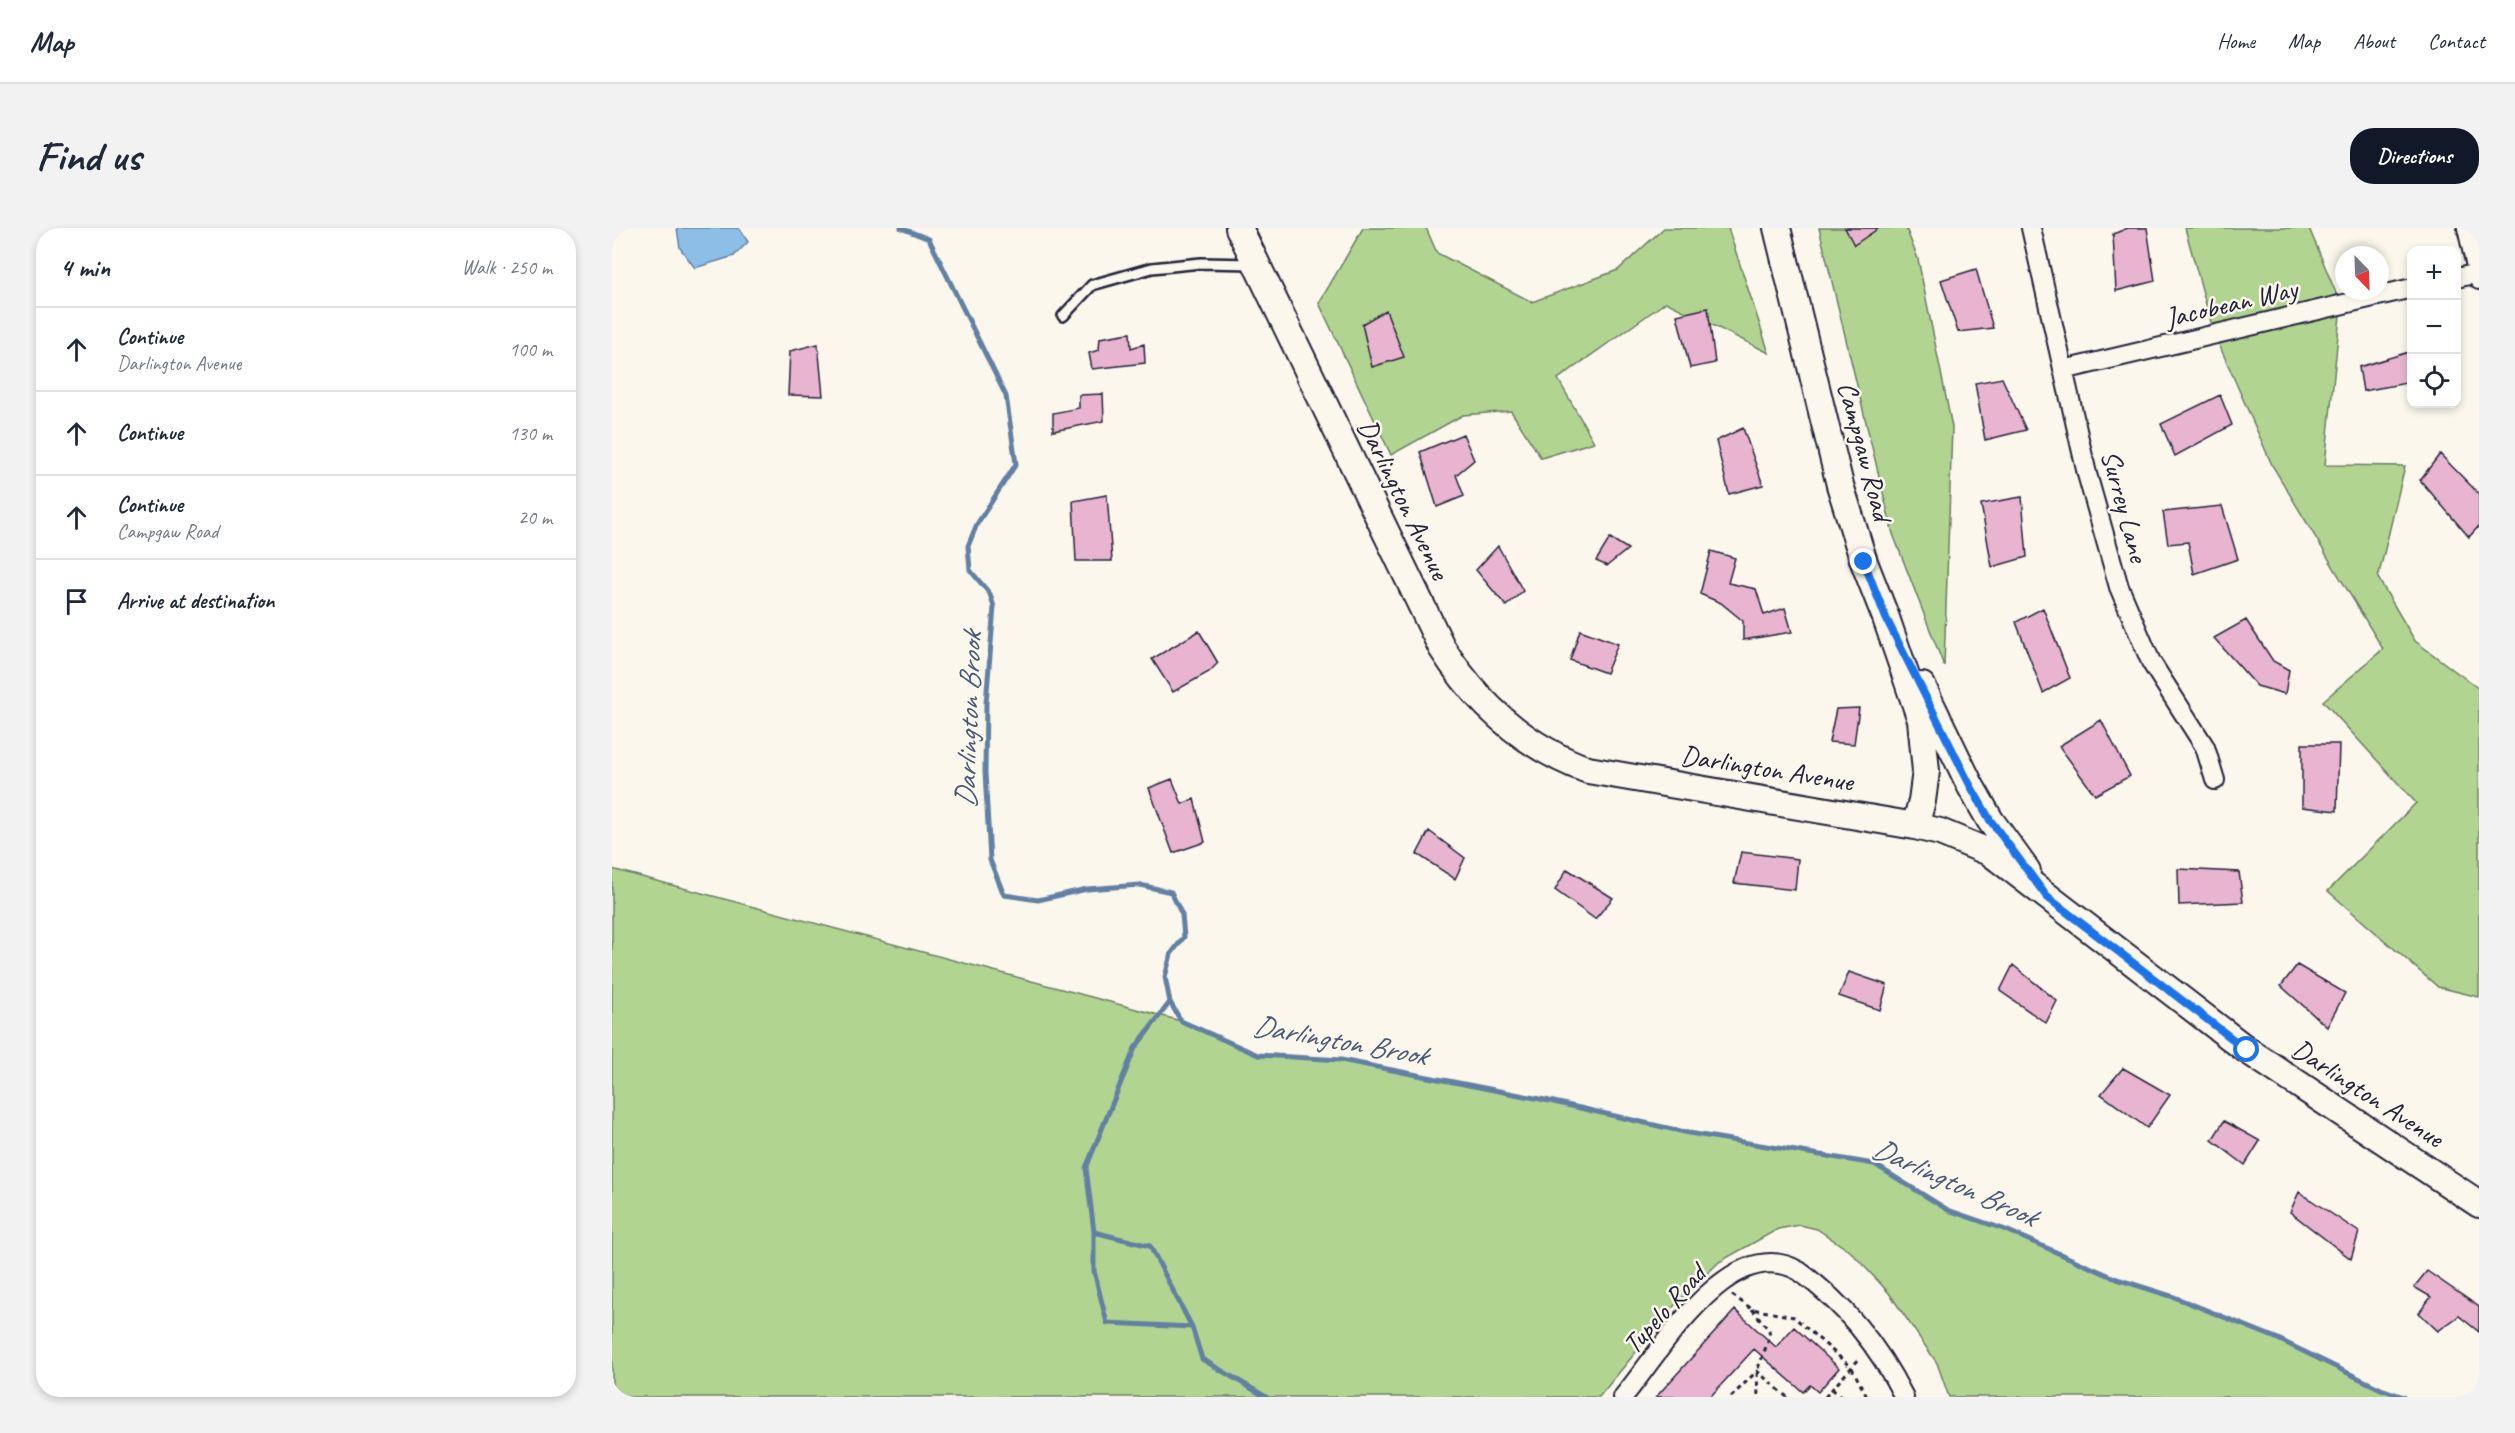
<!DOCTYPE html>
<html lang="en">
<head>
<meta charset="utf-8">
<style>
  body { margin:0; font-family:Caveat,sans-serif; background:#f2f2f3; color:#1f2937 }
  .controls { position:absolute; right:18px; top:18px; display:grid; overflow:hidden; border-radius:12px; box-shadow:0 3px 9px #0003 }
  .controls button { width:54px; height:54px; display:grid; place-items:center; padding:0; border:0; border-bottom:2px solid #e0e1e3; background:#fff; color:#1f2937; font:30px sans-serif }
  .compass { position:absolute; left:1723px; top:18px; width:54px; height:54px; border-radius:50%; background:#fff; box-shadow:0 3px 9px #0003; rotate:157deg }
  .stop { position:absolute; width:18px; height:18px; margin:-14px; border:4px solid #1a73e8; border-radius:50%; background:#fff }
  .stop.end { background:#1a73e8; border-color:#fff; box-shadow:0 2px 6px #0008 }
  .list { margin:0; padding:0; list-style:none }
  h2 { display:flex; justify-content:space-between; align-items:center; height:78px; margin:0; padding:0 24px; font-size:26px }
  h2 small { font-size:20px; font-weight:400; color:#747a83 }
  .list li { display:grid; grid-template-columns:39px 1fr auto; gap:18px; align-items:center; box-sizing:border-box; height:84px; padding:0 24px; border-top:2px solid #e0e1e3 }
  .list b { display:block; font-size:22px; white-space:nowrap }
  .list p { margin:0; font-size:20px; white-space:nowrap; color:#747a83 }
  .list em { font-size:20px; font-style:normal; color:#747a83 }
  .icon { flex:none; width:33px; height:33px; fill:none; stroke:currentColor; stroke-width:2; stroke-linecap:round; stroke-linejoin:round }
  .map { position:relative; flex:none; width:1867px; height:1169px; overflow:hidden; border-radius:24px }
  header { display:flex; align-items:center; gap:36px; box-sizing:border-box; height:84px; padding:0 30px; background:#fff; border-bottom:2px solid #e0e1e3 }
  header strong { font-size:28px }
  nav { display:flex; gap:33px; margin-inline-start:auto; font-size:21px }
  .intro { display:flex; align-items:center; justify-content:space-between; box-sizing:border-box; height:144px; padding:0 36px }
  h1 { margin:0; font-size:42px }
  .button { padding:15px 27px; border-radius:24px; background:#111827; color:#fff; font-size:21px; font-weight:700 }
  main { display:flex; gap:36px; padding:0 36px }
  aside { flex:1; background:#fff; border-radius:24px; box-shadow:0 3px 9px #0003 }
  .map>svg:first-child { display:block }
  .green { fill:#b1d590; stroke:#6a7c66; stroke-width:1.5 }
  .water { fill:#8cbee8; stroke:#6280a3; stroke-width:1.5 }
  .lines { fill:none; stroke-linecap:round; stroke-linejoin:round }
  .stream { stroke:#6280a3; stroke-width:5 }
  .building { fill:#e8b4d0; stroke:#22223b; stroke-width:1.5 }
  .lane-casing { stroke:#22223b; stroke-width:14 }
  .street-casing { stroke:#22223b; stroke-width:22 }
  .secondary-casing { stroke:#22223b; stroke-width:30 }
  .path { stroke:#22223b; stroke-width:3; stroke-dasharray:4.5 4.5; stroke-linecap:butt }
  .lane { stroke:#fbf7ec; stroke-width:9 }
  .street { stroke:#fbf7ec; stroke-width:18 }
  .secondary { stroke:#fbf7ec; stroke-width:26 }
  .route { stroke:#1a73e8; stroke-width:8 }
  .labels { text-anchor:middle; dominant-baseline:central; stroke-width:5; stroke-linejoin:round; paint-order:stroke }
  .street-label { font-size:28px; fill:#22223b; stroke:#fbf7ec }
  .water-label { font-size:30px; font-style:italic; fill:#475978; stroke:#fbf7ec }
</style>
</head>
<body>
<header>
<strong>Map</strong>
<nav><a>Home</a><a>Map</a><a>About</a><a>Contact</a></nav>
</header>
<div class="intro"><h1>Find us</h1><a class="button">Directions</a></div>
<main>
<aside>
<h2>4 min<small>Walk · 250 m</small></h2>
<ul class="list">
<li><svg class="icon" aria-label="ahead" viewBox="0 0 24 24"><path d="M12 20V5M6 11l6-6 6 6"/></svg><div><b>Continue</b><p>Darlington Avenue</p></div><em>100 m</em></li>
<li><svg class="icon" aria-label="ahead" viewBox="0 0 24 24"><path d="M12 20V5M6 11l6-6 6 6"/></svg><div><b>Continue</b></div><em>130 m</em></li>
<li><svg class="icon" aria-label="ahead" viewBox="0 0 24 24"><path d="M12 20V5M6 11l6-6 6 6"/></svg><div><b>Continue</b><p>Campgaw Road</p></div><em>20 m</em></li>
<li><svg class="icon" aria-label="arrive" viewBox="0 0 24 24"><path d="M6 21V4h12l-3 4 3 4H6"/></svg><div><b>Arrive at destination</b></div></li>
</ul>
</aside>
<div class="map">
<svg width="1867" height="1169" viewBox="0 0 1867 1169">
  <rect width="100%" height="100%" fill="#fbf7ec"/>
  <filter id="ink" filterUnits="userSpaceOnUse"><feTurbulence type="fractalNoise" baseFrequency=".0167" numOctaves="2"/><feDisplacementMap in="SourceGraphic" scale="12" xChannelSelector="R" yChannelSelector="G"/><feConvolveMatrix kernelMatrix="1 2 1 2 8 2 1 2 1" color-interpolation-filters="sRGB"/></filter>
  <g filter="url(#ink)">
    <!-- green -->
    <path class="green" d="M751,0H814L825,25L920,74L1006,42L1052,0H1116L1157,125L1054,74L946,151L982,214L929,230L899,183L851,187L779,227L707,75Z
      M1207,0H1294L1306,31L1340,199L1332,438L1281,306Z
      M1573,0H1697L1729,77L1713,237L1793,238L1766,350L1803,413L1867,461V769L1826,759L1716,663L1804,575L1711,473L1771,421L1660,237L1602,105Z
      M0,641L569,793L646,827L729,832L933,872L1077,905L1262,936L1336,982L1394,1002L1505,1051L1562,1069L1664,1110L1769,1161L1792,1169H1337L1325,1135L1277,1065L1239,1024L1205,1001L1188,997L1166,1001L1107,1034L1061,1079L987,1169H0Z"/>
    <!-- water -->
    <path class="water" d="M65,0H127L136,14L122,28L83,40L68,20Z"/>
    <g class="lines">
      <!-- stream -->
      <path class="stream" d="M289,0L317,11L394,168L404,236L365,296L356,318L358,342L378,366L382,379L374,475L373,544L378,632L392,667L426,672L475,661L528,657L559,664L570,687L572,709L559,726L553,749L558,774L569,793L646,827L729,832L933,872L1077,905L1262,936L1336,982L1394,1002L1505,1051L1562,1069L1664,1110L1769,1161L1792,1169
        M558,774L523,820L474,940L482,1004L538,1018L580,1099L590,1131L654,1169
        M482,1004V1043L495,1095L580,1099"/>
    </g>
    <!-- building -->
    <path class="building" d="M1233,0H1267L1242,17Z
      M1516,0H1535L1543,53L1504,63L1501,6Z
      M1364,41L1381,100L1346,104L1329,52Z
      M1096,80L1103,135L1078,140L1065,87Z
      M774,82L792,129L760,139L750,96Z
      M518,105L519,120L532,116L533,135L480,141L477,125L487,122L488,110Z
      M206,116L211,168L176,167L178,123Z
      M1800,123V154L1751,163L1747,139Z
      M1390,150L1414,202L1373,212L1363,155Z
      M491,166L492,193L441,203V185L467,180V167Z
      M1608,167L1620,197L1563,228L1549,196Z
      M1131,200L1151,257L1117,266L1104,213Z
      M851,206L862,232L844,247L852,268L825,279L808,224Z
      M1828,226L1867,266V298L1857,309L1808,252Z
      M495,267L500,333H464L461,273Z
      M1410,269L1415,329L1380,339L1369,276Z
      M1610,278L1626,331L1582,346L1576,314L1556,316L1551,284Z
      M998,310L1016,321L995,338L984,333Z
      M886,318L911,363L894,378L864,342Z
      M1099,323L1123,330L1116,355L1144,361L1152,387L1173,380L1180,404L1131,412V393L1109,375L1088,366Z
      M1431,380L1458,450L1431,465L1404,394Z
      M1634,392L1661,433L1677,442L1673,466L1645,458L1602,410Z
      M968,402L1006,416L994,445L958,432Z
      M587,403L606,435L597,444L561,464L540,431Z
      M1247,480L1242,516L1217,514L1224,481Z
      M1489,492L1518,548L1483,567L1447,518Z
      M1690,516H1727L1725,583L1690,579Z
      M560,551L570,576L582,571L593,614L561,625L537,560Z
      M817,603L853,630L843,651L805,626Z
      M1129,624L1186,631L1183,662L1122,655Z
      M955,641L1001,670L983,691L943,662Z
      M1566,641L1627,644L1631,674L1567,677Z
      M1401,737L1445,773L1434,795L1388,763Z
      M1685,737L1733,765L1715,799L1669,758Z
      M1237,744L1275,757L1268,782L1227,768Z
      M1511,840L1558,867L1535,900L1489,866Z
      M1612,893L1648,913L1633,937L1600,912Z
      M1687,964L1747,1004L1739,1031L1678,984Z
      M1815,1043L1867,1079V1104L1847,1088L1826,1103L1807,1085L1819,1069L1802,1059Z
      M1123,1082L1164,1119L1182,1099L1227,1140L1206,1164L1198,1157L1191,1164L1142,1121L1098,1169H1044Z"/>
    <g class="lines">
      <defs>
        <path id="lane" d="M451,88L480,57L540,40L589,35L642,36"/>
        <path id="street" d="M1419,0L1475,246L1507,359L1539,434L1593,519L1603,552
          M1855,0L1867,52
          M1844,50L1867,45
          M1451,142L1800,60
          M1011,1169C1048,1125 1118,1003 1187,1043C1233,1076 1267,1119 1292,1169"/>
        <path id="secondary" d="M627,0L830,420C866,477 913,519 976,542L1303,598L1328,604L1379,625L1635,822L1867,976
          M1165,0L1228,257L1252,334L1274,390L1309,492L1314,543L1310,573L1303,598
          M1310,458L1358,557L1378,592L1415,643"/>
      </defs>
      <!-- lane casing -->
      <use href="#lane" class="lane-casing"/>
      <!-- street casing -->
      <use href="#street" class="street-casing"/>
      <!-- secondary casing -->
      <use href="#secondary" class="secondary-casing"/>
      <!-- path -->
      <path class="path" d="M1120,1067L1140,1081L1182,1089L1240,1140L1255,1169
        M1140,1081L1157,1102L1158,1108L1145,1143L1146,1169
        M1220,1161L1229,1169
        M1119,1169L1145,1143L1175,1169
        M1213,1169L1248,1130"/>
      <!-- lane -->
      <use href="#lane" class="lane"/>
      <!-- street -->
      <use href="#street" class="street"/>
      <!-- secondary -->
      <use href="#secondary" class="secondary"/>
    </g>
  </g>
  <g class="lines" filter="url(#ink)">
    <!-- route -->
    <path class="route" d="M1252,334L1274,390L1358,557L1378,592L1435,669L1635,822"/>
  </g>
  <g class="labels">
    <!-- street labels -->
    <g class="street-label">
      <text transform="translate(1619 75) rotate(-13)">Jacobean Way</text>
      <text transform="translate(1253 223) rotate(75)">Campgaw Road</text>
      <text transform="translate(792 271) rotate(64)">Darlington Avenue</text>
      <text transform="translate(1513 278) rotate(75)">Surrey Lane</text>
      <text transform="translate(1155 540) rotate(9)">Darlington Avenue</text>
      <text transform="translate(1756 865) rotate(33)">Darlington Avenue</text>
      <text transform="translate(1052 1081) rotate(-48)">Tupelo Road</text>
    </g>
    <!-- water labels -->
    <g class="water-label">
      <text transform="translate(356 492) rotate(-88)">Darlington Brook</text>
      <text transform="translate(728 812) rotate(10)">Darlington Brook</text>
      <text transform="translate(1343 954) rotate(24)">Darlington Brook</text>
    </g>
  </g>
</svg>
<div class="controls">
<button>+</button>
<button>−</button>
<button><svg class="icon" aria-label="locate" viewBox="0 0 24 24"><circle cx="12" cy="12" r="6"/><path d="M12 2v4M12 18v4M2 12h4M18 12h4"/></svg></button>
</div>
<svg class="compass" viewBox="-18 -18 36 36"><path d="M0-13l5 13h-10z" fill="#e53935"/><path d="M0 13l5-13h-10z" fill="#747a83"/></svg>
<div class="stop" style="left:1635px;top:822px"></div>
<div class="stop end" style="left:1252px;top:334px"></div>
</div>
</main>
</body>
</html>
